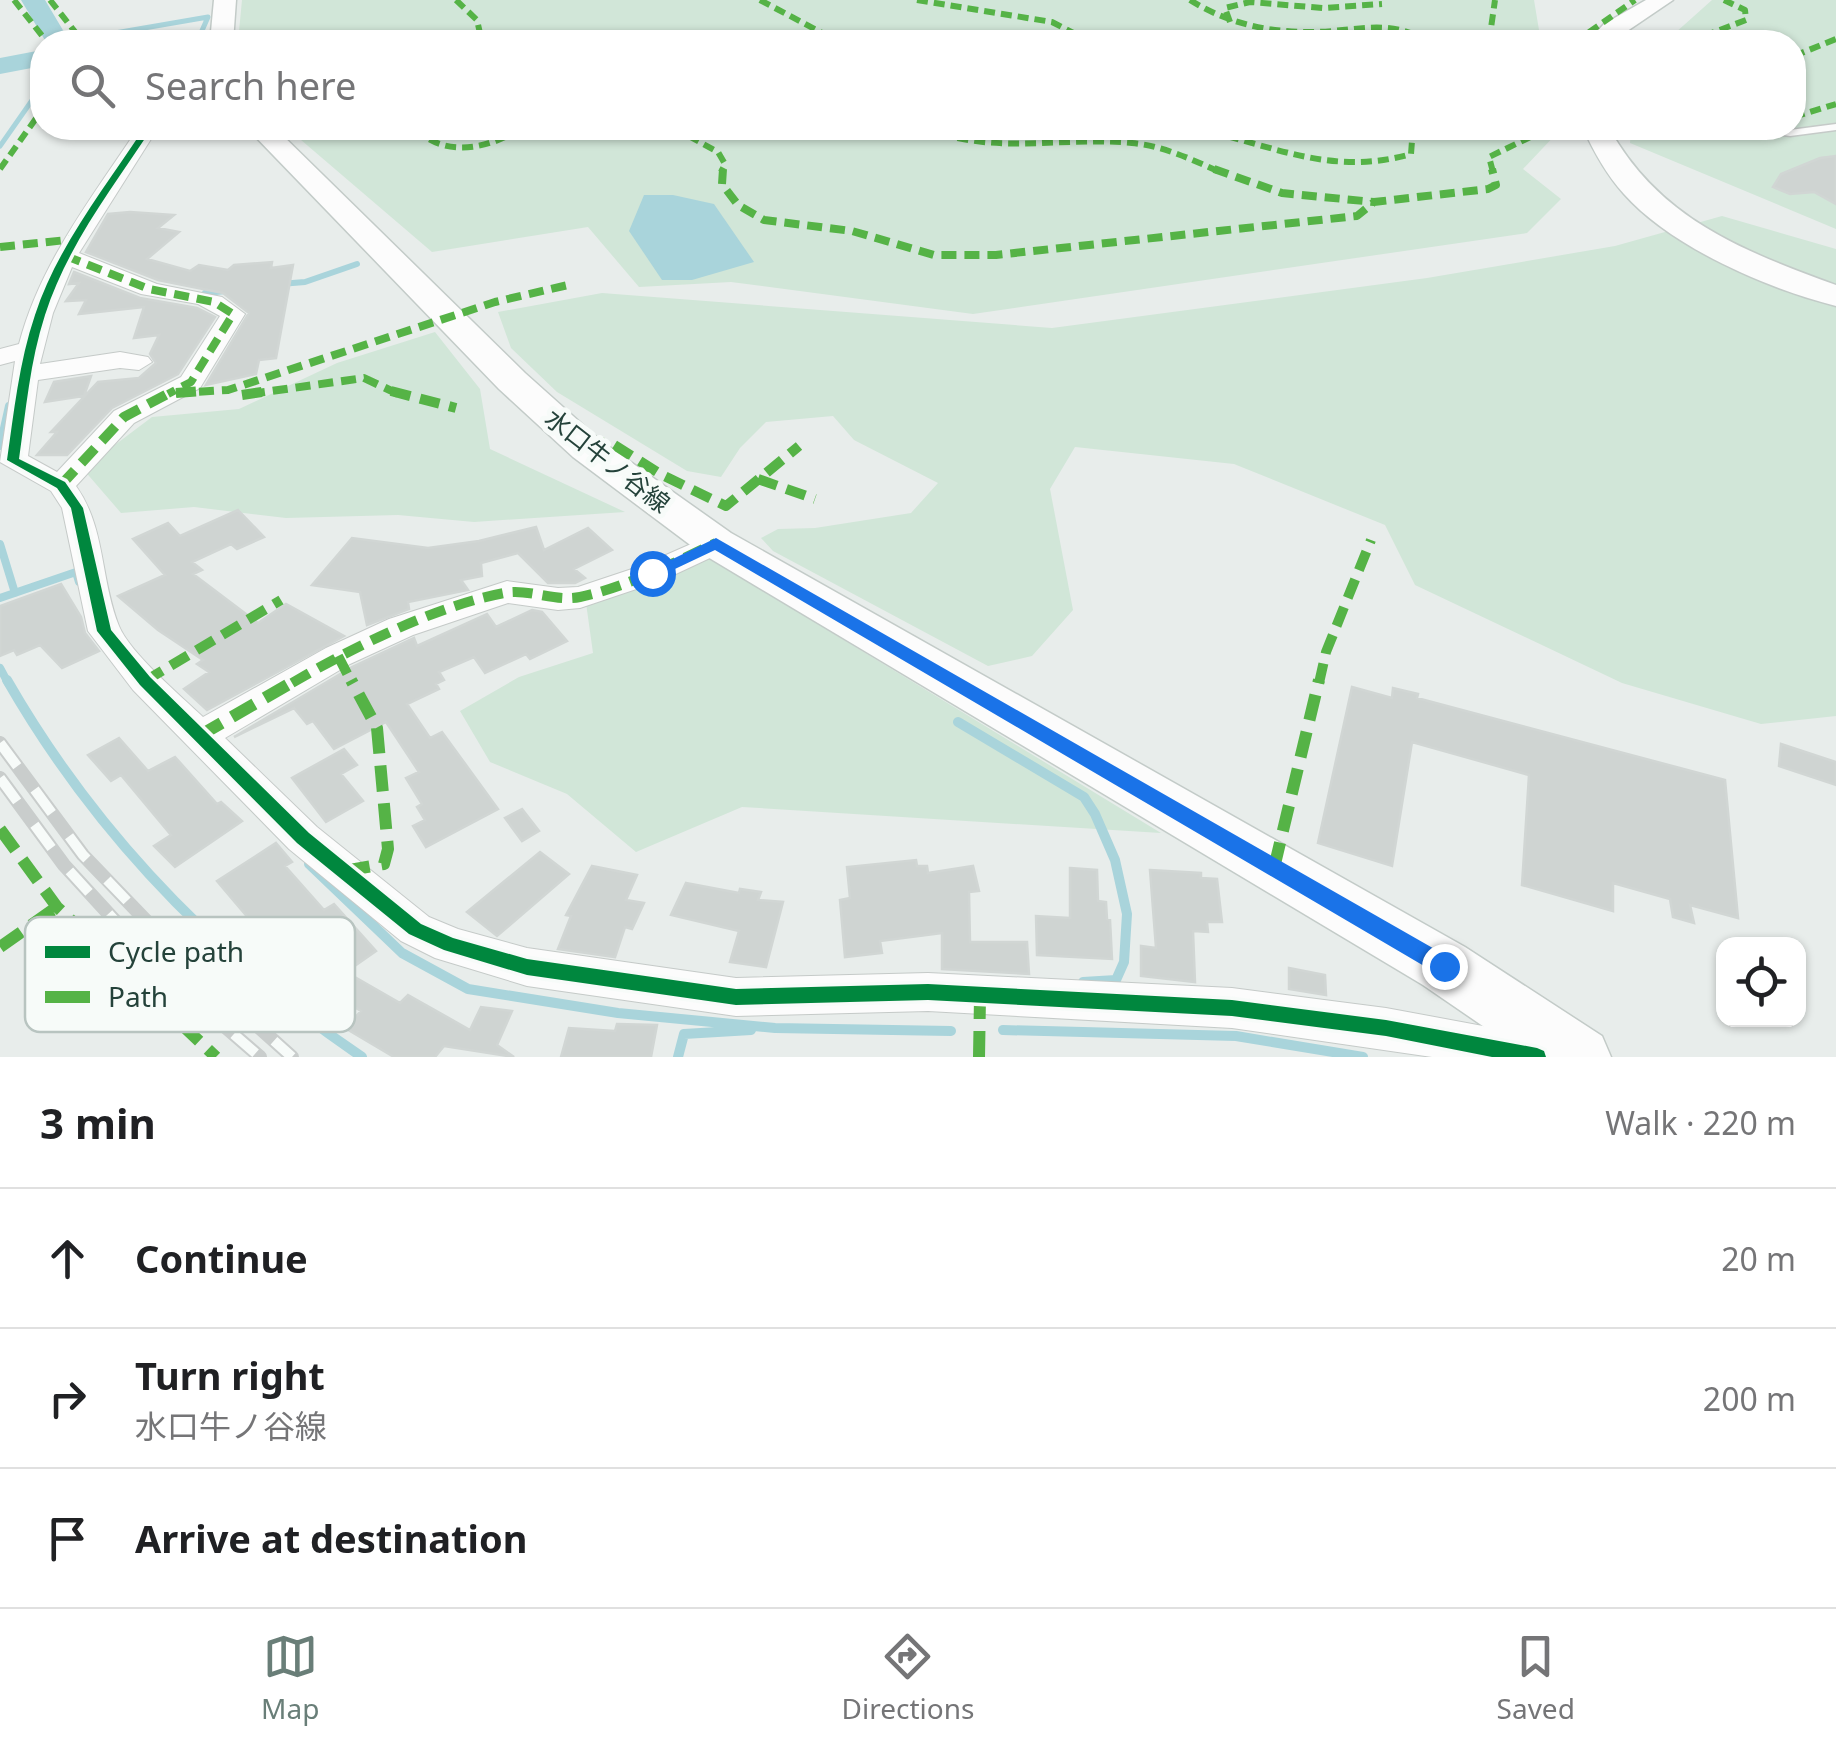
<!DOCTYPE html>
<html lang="en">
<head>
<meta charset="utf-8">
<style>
  body { margin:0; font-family:"Noto Sans","Noto Sans JP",sans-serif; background:#f6f6f6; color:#202124 }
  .controls { position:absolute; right:30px; bottom:30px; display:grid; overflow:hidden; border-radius:20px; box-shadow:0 2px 8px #0004 }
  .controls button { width:90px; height:90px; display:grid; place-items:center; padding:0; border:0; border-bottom:2px solid #e0e0e0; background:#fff; color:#202124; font:50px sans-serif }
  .stop { position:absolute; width:30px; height:30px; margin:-22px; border:8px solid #1a73e8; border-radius:50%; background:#fff }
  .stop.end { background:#1a73e8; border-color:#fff; box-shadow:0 2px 10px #0008 }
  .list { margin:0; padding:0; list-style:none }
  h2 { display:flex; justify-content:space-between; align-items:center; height:130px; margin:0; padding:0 40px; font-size:42px }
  h2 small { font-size:32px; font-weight:400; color:#757577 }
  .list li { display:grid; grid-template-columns:65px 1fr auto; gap:30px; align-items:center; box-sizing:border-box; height:140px; padding:0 40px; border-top:2px solid #e0e0e0 }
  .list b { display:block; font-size:38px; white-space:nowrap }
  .list p { margin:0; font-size:32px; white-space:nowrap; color:#757577 }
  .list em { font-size:32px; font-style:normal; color:#757577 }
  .icon { flex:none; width:55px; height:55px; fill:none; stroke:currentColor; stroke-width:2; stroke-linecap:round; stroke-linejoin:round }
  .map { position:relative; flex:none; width:1836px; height:1057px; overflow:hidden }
  .search { position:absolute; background:#fff; box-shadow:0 2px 8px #0004; left:30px; right:30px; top:30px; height:110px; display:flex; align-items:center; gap:25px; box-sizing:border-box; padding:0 35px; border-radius:40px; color:#757577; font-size:38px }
  .sheet { height:550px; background:#fff }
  nav { display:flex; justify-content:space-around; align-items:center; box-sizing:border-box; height:140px; border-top:2px solid #e0e0e0; background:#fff; font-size:28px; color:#757577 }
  nav a { display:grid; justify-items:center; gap:5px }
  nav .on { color:#697e78 }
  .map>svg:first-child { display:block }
  .green { fill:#d1e6d8 }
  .water { fill:#a9d4db }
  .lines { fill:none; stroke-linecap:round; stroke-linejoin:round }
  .stream-far3 { stroke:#a9d4db; stroke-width:5 }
  .stream-far2 { stroke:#a9d4db; stroke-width:6 }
  .stream-far1 { stroke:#a9d4db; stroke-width:8 }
  .stream { stroke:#a9d4db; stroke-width:10 }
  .river { fill:#a9d4db; fill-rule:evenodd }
  .building { fill:#cfd4d2; stroke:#d1d6d4; stroke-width:2.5 }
  .lane-casing { stroke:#c5cac8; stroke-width:3 }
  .street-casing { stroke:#c5cac8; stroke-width:2 }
  .secondary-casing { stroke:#c3cbc8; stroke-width:3 }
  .lane { fill:#fcfcfc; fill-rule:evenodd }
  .street { fill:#fcfcfc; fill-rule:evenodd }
  .secondary { fill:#fcfcfc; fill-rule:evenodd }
  .rail-casing { stroke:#c9cdcc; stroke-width:14 }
  .rail { stroke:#f7fbf9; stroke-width:10; stroke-dasharray:29; stroke-linecap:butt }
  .quiet-far3 { stroke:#55b346; stroke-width:6; stroke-dasharray:11 6; stroke-linecap:butt }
  .quiet-far2 { stroke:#55b346; stroke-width:8; stroke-dasharray:15 8; stroke-linecap:butt }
  .quiet-far1 { stroke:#55b346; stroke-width:10; stroke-dasharray:20 10; stroke-linecap:butt }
  .quiet { stroke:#55b346; stroke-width:12; stroke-dasharray:26 12; stroke-linecap:butt }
  .cycleway-casing { stroke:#f7fbf9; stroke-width:7 }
  .cycleway { fill:#00873e; fill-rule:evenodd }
  .route { fill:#1a73e8 }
  .labels { text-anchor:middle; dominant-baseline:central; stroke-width:10; stroke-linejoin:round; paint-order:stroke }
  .street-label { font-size:25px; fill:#24423a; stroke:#f7fbf9 }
  .key { fill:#f7fbf9; stroke:#b8c4c0; stroke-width:2.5 }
  .key-label { font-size:28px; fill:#24423a }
</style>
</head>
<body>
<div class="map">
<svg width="1836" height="1057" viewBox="0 0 1836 1057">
  <rect width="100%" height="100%" fill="#e8edeb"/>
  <!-- green -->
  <path class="green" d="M242,0H1534L1541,42H374L344,30L238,42Z
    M1712,0H1836V229L1630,143L1631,128H1794V42H1665Z
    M287,128H1559V131L1523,169L1561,199L1527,233L973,314L731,282L639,287L588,227L432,252Z
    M1722,216L1836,249V716L1761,724L1622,683L1415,585L1385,525L1234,464L1075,447L1050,489L1073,610L1032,656L988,666L773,551L761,538L778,529L815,528L911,513L938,483L854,440L833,416L766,422L740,448L721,477L687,471L557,392L511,348L498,312L602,293L1052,328L1427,278L1615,246Z
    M435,332L480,389L490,449L625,512L474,522L398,515L286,518L194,507L121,513L83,469L152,417L239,409L337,363Z
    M708,552L839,637L1161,833L742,807L636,852L567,794L490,762L460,711L519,677L593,653L586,603Z"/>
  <!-- water -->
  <path class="water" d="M644,195H673L714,204L754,262L692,280H662L629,231Z"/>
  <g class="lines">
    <!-- stream-far3 -->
    <path class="stream-far3" d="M86,38L208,17L197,42
      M0,146L42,86"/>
    <!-- stream-far2 -->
    <path class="stream-far2" d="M280,284L305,282L357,264
      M205,293L226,291"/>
    <!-- stream-far1 -->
    <path class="stream-far1" d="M0,446L9,406
      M0,544L15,593
      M0,598L76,572L79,582
      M0,668L8,683"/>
    <!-- stream -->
    <path class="stream" d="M7,680C96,835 215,957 362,1057
      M958,722L1084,797L1095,814L1115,860L1127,914L1124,962L1116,980L1083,982
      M309,864L402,953L468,989L618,1013L775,1028L951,1031
      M1003,1030L1236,1036L1363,1057
      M678,1057L684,1034L751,1030"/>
    <!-- river -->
    <path class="river" d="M21,0H45L70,42H46Z
      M42,50V66L0,74V58Z"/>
  </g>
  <!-- building -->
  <path class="building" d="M1836,156V204L1814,192L1790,194L1773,187L1781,174L1820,158Z
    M130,212L174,215L158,228L179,232L147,259L190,271L199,265L228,270L234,265L272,262L271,268L293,265L276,358L259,360L256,374L206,385L249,313L223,293L158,280L86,252L108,214Z
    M74,272L140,298L197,308L215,317L178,374L112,408L67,455H37L57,432H51L98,382L139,378L156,363L150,354L159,335L134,338L144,307L79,314L86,300L66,301L79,283L69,284Z
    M91,376L84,396L45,402L54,382Z
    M238,510L264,537L237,549L231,544L192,562L202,570L193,574L258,623L286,604L344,636L207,710L184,689L209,672L197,664L203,660L158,630L118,596L165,575L133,539L168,523L180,536Z
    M536,527L544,550L588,528L612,550L574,569L585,578L575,583H548L518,553L481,563L482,576L461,580L468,590L408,602L409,609L367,625L360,592L312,585L352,538L428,548L479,541Z
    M61,584L81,617L85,633L99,651L62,668L40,645L17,655L14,650L0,656V606Z
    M532,610L542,612L567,641L530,659L526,654L485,673L474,657L439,672L444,680L436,684L439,689L407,704L430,738L442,732L498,809L426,847L413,826L425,820L417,807L422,804L406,778L419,772L386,722L334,749L313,721L307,724L294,708L234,737L352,667L414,638L417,646L487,614L496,627Z
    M1352,687L1392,698L1393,688L1418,694L1417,698L1725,780L1738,918L1690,905L1694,923L1673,917L1670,899L1613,883V911L1522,885L1529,775L1412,742L1392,866L1318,843Z
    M119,738L148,771L175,757L217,804L221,802L242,821L175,867L154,846L171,835L121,775L111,781L88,755Z
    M1781,744L1836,762V785L1779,766Z
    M344,749L357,765L341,774L363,801L326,822L292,778Z
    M522,809L539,831L522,841L505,818Z
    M276,843L292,862L285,866L324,910L334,904L376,951L346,972L400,1003L408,995L470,1030L481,1007L512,1011L497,1045L514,1057L444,1046L435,1057H394L345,1028L361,1011L323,989L310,998L278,960L261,972L240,949L261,933L217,881Z
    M540,852L569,874L497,936L467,912Z
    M916,860L917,866H927L928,873L973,866L979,891L969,892L970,942H1027L1029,974L942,969V933L880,941L882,953L845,957L840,900L850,898L847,867Z
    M592,866L637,875L626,900L644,903L632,929L625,927L615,957L558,949L571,916L566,915Z
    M1070,868L1097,870L1098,901L1106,902L1107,919L1110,920L1112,959L1037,955L1036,916L1070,918Z
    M1150,870L1201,873V878L1217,879L1222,922H1207L1208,932L1193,931L1195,982L1141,976V946L1156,948Z
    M686,883L739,893L740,889L761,892L758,900L783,902L766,967L730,962L739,931L671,915Z
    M1289,968L1325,975L1326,995L1289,989Z
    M617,1024L657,1025L651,1057H561L569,1028L615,1031Z"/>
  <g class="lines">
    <defs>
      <path id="lane" d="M1836,124V130L1790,136L1754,131L1749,128L1790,130Z"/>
      <path id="street" d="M138,128H158L79,253L157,284L222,297L245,314L200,388L134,423L76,486C106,528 100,579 119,626C130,653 181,696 203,717L326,648L389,619L507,581L558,588L578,587L641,566L716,533L727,536L731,543L727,550L663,580L580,608L558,610L508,603L413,635L350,664L225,738L317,827L429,917L458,929L527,948L736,978L928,973L1232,988L1386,1008L1537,1036L1553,1042L1559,1057H1432L1232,1028L928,1011L736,1016L527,986L435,958L401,941L289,849L133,690L88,631L62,508L51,491L0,462L15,361L0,365V349L19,344C40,263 93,196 138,128ZM72,267L141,294L198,304L220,316L181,377L114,411L57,472L28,456L38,380L120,368L139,370L152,362L148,357L120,352L40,364L53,313Z
        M1664,128H1748L1745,132C1721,138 1685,144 1664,128Z"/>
      <path id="secondary" d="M214,0H236L233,42H210Z
        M1646,0H1673L1611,42H1587L1604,24Z
        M247,128H275L525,373L601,441L731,533L1465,947L1602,1036L1611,1057H1528L1423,985L701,553L573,457L499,389Z
        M1583,128H1609C1659,219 1743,251 1836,285V306C1768,289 1671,247 1624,194C1606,174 1594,152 1583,128Z"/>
    </defs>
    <!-- lane casing -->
    <use href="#lane" class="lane-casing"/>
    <!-- street casing -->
    <use href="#street" class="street-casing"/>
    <!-- secondary casing -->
    <use href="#secondary" class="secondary-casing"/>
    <!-- lane -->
    <use href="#lane" class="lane"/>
    <!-- street -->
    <use href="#street" class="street"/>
    <!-- secondary -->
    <use href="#secondary" class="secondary"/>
    <defs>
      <path id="rail" d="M0,743L83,855L182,958L292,1057
        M0,778L64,865L162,972L260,1057"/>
    </defs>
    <!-- rail casing -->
    <use href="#rail" class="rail-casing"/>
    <!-- rail -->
    <use href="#rail" class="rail"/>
    <!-- quiet-far3 -->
    <path class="quiet-far3" d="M14,0L47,42
      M50,0L83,42
      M456,0L477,20L482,42
      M760,0L839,42
      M917,0L1052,22L1091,42
      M1190,0C1228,24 1271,33 1316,32C1356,31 1392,18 1428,42
      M1230,22L1225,8L1250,2L1323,8L1382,4
      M1489,42L1495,0
      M1575,42L1635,0
      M1688,42L1746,20L1745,10L1724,0
      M1794,56L1836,39
      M1794,117L1836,104
      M431,128L424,136C454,157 493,146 522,128
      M674,128L718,152L725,164L721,172
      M925,128C994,156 1060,136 1132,143C1163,146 1191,159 1220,172
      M1195,128C1272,145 1331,177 1411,154L1413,128
      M0,169L42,110
      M1493,172L1489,157L1549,128"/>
    <!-- quiet-far2 -->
    <path class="quiet-far2" d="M723,169L722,184L738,205L764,220L852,231L934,255H996L1357,216L1374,202L1488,189L1496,185L1492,169
      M1214,169L1282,193L1374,202
      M0,247L76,239
      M66,256L149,289L214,302L233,314L191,382L168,394
      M176,393L228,390L495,302L568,285
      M250,394L364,378L398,394"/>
    <!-- quiet-far1 -->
    <path class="quiet-far1" d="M391,391L456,408
      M176,393L203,391
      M242,395L268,391
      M587,449L608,441L662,475L726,506L799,446
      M758,479L815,499
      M61,485L124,417L173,391
      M338,656L352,683
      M145,681L281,600
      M292,683C352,648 435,606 504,593C528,588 554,602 580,597C627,587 673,563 716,543
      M1319,683L1326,652L1371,540"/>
    <!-- quiet -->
    <path class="quiet" d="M199,736L296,680
      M0,829L57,907L216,1057
      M1274,868L1319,680
      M344,871L384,864L388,849L377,728L351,680
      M0,947L57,907
      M979,1057L980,998"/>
    <defs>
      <path id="cycleway" d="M144,128H152C113,187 67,246 45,315C30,361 26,410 19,459L65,482L83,508L111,630L150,677L309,833L421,924L453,938L527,959L736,989L928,984L1232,1000L1386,1020L1537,1048L1544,1051L1546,1057H1492L1386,1036L1232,1016L928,1000L736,1005L527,975L444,950L409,934L297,843L140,685L97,631L71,508L57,488L7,460C14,412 19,362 35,315C57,247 105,188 144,128Z"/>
    </defs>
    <!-- cycleway casing -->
    <use href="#cycleway" class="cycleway-casing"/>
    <!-- cycleway -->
    <use href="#cycleway" class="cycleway"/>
  </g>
  <!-- route -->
  <path class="route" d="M716,538L1452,959L1456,966L1452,973H1436L715,550L658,577L652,579L644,573Z"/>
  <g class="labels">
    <!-- street labels -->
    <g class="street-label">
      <text transform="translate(608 460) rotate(38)">水口牛ノ谷線</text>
    </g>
  </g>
  <!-- legend -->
  <rect x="25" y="917" width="330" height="115" rx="15" class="key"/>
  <rect x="45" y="946" width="45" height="12" fill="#00873e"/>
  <rect x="45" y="991" width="45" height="12" fill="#55b346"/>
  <g class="key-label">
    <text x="108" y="962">Cycle path</text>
    <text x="108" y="1007">Path</text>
  </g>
</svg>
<div class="controls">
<button><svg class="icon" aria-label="locate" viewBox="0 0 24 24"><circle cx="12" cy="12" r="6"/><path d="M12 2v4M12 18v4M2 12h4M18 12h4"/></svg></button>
</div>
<div class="stop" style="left:652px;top:573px"></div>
<div class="stop end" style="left:1444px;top:966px"></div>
<div class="search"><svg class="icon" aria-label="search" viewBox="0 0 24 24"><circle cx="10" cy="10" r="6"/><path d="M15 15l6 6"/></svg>Search here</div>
</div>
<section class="sheet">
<h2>3 min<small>Walk · 220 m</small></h2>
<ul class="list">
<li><svg class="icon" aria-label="ahead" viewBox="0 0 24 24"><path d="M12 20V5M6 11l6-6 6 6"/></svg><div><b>Continue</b></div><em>20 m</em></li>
<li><svg class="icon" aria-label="right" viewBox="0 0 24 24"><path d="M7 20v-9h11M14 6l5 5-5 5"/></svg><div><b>Turn right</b><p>水口牛ノ谷線</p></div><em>200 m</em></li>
<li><svg class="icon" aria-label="arrive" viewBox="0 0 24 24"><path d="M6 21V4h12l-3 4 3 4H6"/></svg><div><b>Arrive at destination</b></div></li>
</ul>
</section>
<nav>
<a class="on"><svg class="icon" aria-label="map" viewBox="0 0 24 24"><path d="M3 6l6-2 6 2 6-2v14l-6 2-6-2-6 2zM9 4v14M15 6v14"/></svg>Map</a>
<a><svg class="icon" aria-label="directions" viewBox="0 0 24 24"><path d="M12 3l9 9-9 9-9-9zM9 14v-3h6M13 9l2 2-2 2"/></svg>Directions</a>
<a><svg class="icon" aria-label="saved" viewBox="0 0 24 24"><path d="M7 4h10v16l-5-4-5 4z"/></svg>Saved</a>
</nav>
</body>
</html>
